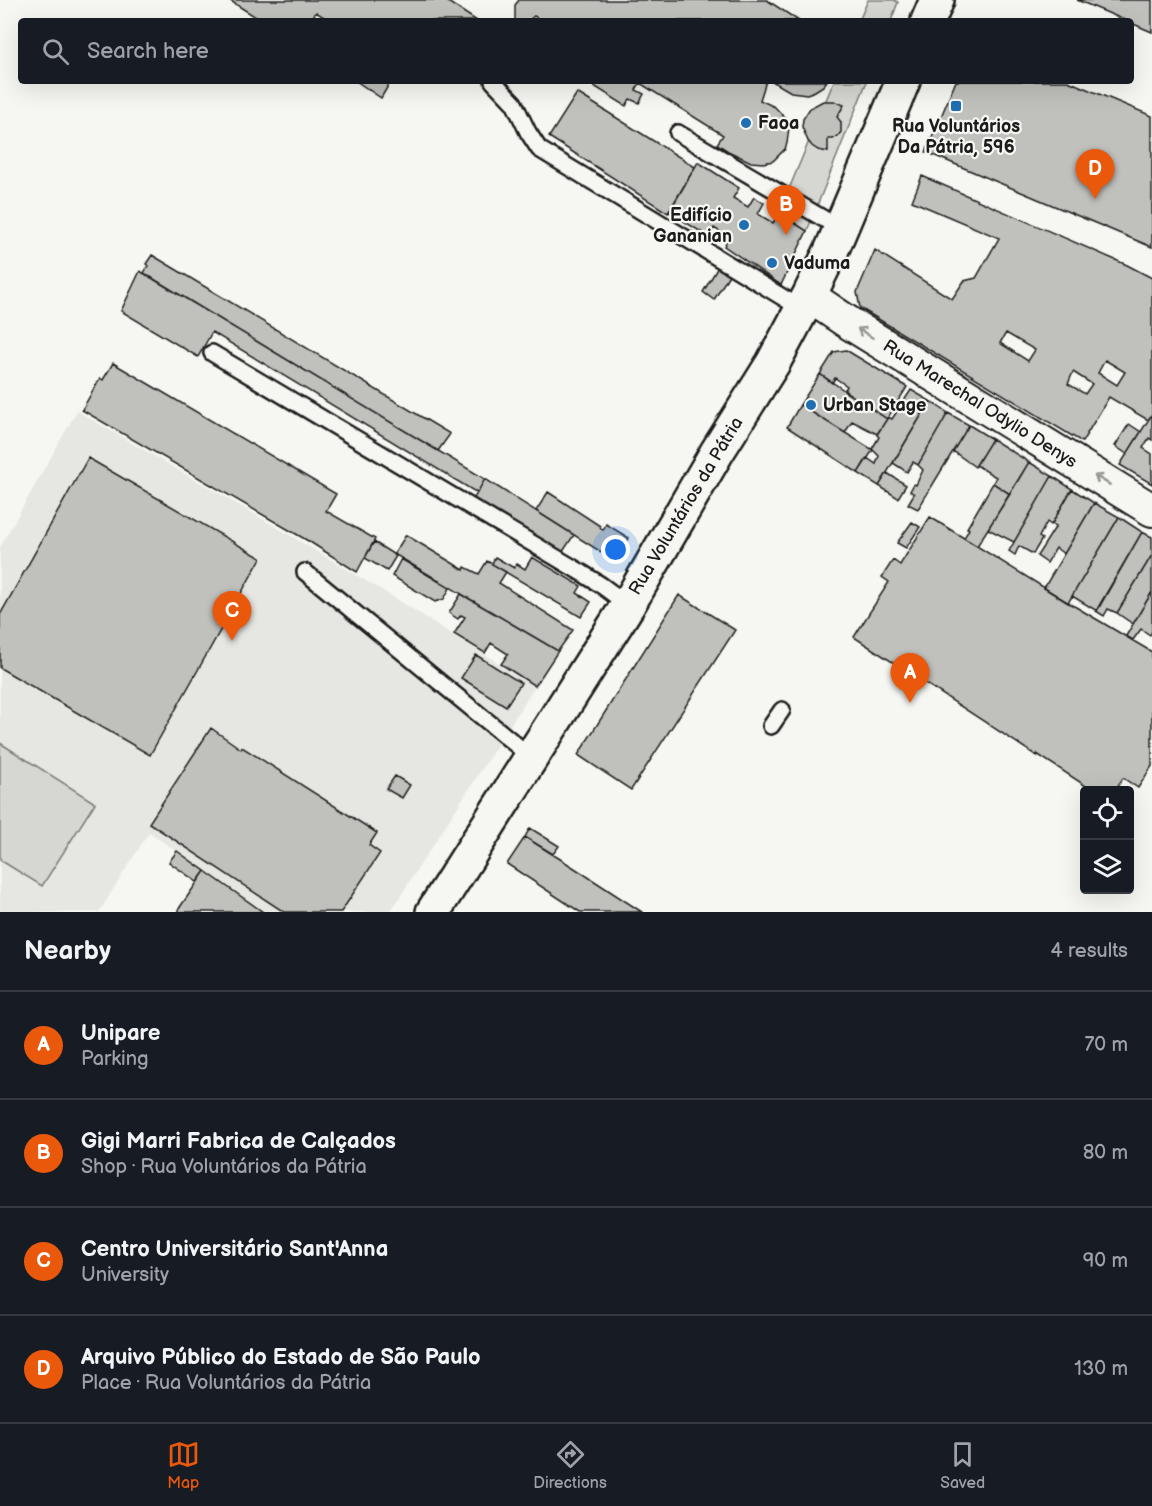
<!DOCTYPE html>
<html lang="en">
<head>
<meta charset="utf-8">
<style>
  body { margin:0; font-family:"Balsamiq Sans",sans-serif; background:#242831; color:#f1f3f6 }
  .controls { position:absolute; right:18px; bottom:18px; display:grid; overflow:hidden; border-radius:6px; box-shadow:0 6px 24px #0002 }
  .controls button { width:54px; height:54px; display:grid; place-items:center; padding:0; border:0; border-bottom:2px solid #363941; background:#171b24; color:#f1f3f6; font:30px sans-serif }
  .you { position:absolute; left:616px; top:550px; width:21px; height:21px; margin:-15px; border:4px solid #fff; border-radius:50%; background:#1a73e8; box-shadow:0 0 0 9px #1a73e833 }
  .badge { display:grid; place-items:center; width:39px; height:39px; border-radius:50%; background:#ea580c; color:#fff; font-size:20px; font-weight:700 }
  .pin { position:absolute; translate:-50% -50px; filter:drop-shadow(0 2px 3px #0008) }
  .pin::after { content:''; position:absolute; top:32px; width:21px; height:18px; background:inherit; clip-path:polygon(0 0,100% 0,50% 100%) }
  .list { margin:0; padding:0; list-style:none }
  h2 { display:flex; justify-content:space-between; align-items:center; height:78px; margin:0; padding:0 24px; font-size:26px }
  h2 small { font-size:20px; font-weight:400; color:#9ea1a6 }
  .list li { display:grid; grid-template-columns:39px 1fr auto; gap:18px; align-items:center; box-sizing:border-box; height:108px; padding:0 24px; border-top:2px solid #363941 }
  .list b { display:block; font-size:22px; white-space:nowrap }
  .list p { margin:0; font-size:20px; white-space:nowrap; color:#9ea1a6 }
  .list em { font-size:20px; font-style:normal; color:#9ea1a6 }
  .icon { flex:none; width:33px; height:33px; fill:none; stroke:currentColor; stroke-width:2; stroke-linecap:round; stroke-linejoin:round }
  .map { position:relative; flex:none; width:1152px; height:912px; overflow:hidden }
  .search { position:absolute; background:#171b24; box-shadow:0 6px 24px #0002; left:18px; right:18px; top:18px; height:66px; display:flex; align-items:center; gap:15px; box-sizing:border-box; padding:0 21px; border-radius:6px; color:#9ea1a6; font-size:22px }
  .sheet { height:510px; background:#171b24 }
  nav { display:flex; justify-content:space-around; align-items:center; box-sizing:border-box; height:84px; border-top:2px solid #363941; background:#171b24; font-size:16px; color:#9ea1a6 }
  nav a { display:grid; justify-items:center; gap:3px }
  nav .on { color:#ea580c }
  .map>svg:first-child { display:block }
  .built { fill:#e6e6e2 }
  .green { fill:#d6d6d2; stroke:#797977; stroke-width:1.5 }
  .building { fill:#c0c0bd; stroke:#1c1c1c; stroke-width:1.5; fill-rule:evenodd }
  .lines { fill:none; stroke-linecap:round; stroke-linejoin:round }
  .lane-casing { stroke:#1c1c1c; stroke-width:20 }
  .street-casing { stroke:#1c1c1c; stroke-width:36 }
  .secondary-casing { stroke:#1c1c1c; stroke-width:38 }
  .lane { stroke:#f6f6f2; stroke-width:15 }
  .street { stroke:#f6f6f2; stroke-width:32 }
  .secondary { stroke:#f6f6f2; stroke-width:33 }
  .oneway { stroke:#949492 }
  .poi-dot { fill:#1f6fb2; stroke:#f6f6f2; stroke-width:2 }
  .labels { text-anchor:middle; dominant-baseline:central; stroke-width:4.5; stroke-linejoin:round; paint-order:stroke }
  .poi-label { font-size:18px; font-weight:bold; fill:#1c1c1c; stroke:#f6f6f2; text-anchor:start }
  .street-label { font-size:18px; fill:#1c1c1c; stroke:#f6f6f2 }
</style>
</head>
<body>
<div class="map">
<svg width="1152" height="912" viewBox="0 0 1152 912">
  <rect width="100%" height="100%" fill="#f6f6f2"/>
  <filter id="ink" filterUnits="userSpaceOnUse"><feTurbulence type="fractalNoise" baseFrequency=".0167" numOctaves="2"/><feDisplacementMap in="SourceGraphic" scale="12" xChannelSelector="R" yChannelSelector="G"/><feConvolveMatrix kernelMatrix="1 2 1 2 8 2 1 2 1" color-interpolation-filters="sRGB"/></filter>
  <g filter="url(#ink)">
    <!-- built -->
    <path class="built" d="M77,411L261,518L393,597L535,686L390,912H263L149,832L99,912H0V547Z"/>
    <!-- green -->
    <path class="green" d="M868,0H894L898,2L891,21H859Z
      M834,81H867L807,231L779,213Z
      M0,743L95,803L42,886L0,860Z"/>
    <!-- building -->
    <path class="building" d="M229,0H445L477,21H330L316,12L310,21H262Z
      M519,0H767L799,21H542L534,16L528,21H515V5Z
      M1077,0H1152V32L1131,23V21H1127Z
      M356,81H391L381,98Z
      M586,81H766L760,100L775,107L786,119L789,127L787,143L785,149L773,161L763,163L751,162L728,151L717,144L723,135L640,83L636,90L644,94L639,103L630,99L626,106Z
      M772,81H827L823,86L815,91L807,94L791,92Z
      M956,81H1068L1152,116V247L926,152Z
      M577,93L695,167L668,213L549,137Z
      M823,101H834L844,105L837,117L841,122V132L838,136L833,139H828V152L818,150L812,146L808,141L802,127L803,119L810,108Z
      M698,162L739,188L733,198L748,207L754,197L764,203L758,214L773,223L779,213L807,231L781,285L724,246L729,237L714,228L709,237L669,212Z
      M922,176L1127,265L1152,278V414L1148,420L1109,397L1082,442L860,308L857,292L875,250L952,299L964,281L976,278L999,238L912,201ZM1006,333L1035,350L1028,361L1000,343ZM1105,360L1125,372L1117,385L1098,373ZM1073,372L1092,384L1085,394L1068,384Z
      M152,255L450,434L438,451L144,273L148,266L146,264Z
      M718,267L730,273L714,300L703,292Z
      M140,271L485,479L477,493L212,332L198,357L121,311Z
      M846,350L907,387L887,419L844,391L847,386L835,378L832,383L820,374L834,352Z
      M113,363L336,494L326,511L375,539L357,572L310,542L82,410L100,378L103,380Z
      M820,374L887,419L877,434L852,421L845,433L800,405Z
      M911,390L930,401L879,486L858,473L867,458L876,464L879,456L872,449L879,437L877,435L878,433L888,417L892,419Z
      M930,401L948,413L918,465L913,462L907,472L893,463Z
      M800,405L873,450L858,473L787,427Z
      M948,413L969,425L918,509L908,504L914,494L910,491L914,484L916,485L923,470L918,465Z
      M1152,414V440L1149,438L1143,448L1152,454V484L1120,465Z
      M1129,424L1141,432L1127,454L1115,446Z
      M969,425L992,439L975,467L953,451Z
      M992,439L1029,462L1010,494L993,483L996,477L976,465Z
      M88,458L261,558L150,755L0,668V615Z
      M1029,462L1052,476L1014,542L988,529Z
      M887,473L906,485L898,498L879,486Z
      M1052,476L1072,489L1051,525L1047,522L1039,537L1042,539L1033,554L1019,546L1015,555L1009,551Z
      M485,479L574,535L560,556L473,500Z
      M993,483L1010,494L977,546L964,538L969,529L967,528Z
      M1072,489L1094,503L1064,554L1056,548L1047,563L1037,556L1056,526L1052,524Z
      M548,492L600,526V527L603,530L606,524L629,538L622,549L609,540L601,552L536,511Z
      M1094,503L1119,517L1068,603L1044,588Z
      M930,517L1064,600L1152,652V766L1138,788L1123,778L1115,790H1092L1037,754V756L854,637L889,582L882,577L893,560L900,565Z
      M1119,517L1142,532L1097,611L1072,596Z
      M912,522L920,527L906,548L897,543Z
      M1142,532L1152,537V555L1117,613L1108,609L1104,616L1096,611Z
      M406,535L464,570L465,567L479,574L487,561L506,572L499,583L573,630L558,651L394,554Z
      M374,542L396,556L387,571L365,558Z
      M609,545L619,551L613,560L604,554Z
      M1152,555V592L1133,624L1117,613Z
      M495,557L514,568L517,564L525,569L532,557L581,586L577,593L591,602L581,617L492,564Z
      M401,559L450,588L444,599L435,602L392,576Z
      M1152,592V631L1150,635L1141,629L1133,640L1126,636Z
      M461,594L558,651L535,686L501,664L508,654L491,643L485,653L454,634L465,617L461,615L458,619L449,613Z
      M679,595L735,630L631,790L578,755Z
      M476,655L521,683L506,706L461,678Z
      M211,728L241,749L242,747L377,833L369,845L380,853L341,912H284L149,823Z
      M395,776L410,785L402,798L386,789Z
      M530,828L559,846L553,854L525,837Z
      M525,837L573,867L642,912H580L507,864Z
      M177,851L205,871L197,882L169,862Z
      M205,871L263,912H180L178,910Z"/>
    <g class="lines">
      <defs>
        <path id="lane" d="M493,81L514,103L528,132L539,149L802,309
          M678,133L841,229
          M212,353L582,573L601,585L628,605
          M305,572L531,757
          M771,726L782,710"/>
        <path id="street" d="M809,296L849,323L1152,510"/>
        <path id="secondary" d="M928,21L937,0
          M433,912L628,605L717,452L773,363L809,296L832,249L903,81"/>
      </defs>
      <!-- lane casing -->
      <use href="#lane" class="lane-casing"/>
      <!-- street casing -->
      <use href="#street" class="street-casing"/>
      <!-- secondary casing -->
      <use href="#secondary" class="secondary-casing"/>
      <!-- lane -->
      <use href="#lane" class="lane"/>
      <!-- street -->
      <use href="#street" class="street"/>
      <!-- secondary -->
      <use href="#secondary" class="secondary"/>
    </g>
    <!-- one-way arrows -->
    <defs><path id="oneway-shaft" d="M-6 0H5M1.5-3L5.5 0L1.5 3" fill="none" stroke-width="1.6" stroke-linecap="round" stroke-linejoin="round" transform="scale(1.5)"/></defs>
    <g class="oneway">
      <use href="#oneway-shaft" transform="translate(865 333) rotate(-148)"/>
      <use href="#oneway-shaft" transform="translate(1102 480) rotate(-149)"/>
    </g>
  </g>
  <!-- markers -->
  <g class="poi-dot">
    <rect x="950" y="100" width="12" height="12" rx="3"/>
    <circle cx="746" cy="123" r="6"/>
    <circle cx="744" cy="225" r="6"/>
    <circle cx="772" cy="263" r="6"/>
    <circle cx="811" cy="405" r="6"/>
  </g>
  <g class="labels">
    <!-- poi labels -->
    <g class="poi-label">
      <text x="758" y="123">Faoa</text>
      <text x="956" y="126" text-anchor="middle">Rua Voluntários<tspan x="956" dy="21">Da Pátria, 596</tspan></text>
      <text x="732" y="215" text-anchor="end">Edifício<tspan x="732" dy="21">Gananian</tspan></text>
      <text x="784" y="263">Vaduma</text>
      <text x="823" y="405">Urban Stage</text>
    </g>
    <!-- street labels -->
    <g class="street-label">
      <text transform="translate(980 404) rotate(32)">Rua Marechal Odylio Denys</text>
      <text transform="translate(686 506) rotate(-59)">Rua Voluntários da Pátria</text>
    </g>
  </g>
</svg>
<div class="controls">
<button><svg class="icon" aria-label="locate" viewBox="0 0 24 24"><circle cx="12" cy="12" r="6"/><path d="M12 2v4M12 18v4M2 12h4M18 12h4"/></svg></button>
<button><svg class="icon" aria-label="layers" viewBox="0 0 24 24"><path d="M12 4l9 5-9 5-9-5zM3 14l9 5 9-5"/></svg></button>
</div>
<div class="you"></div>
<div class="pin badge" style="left:910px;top:703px">A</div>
<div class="pin badge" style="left:786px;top:235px">B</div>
<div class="pin badge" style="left:232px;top:641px">C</div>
<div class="pin badge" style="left:1095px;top:199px">D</div>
<div class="search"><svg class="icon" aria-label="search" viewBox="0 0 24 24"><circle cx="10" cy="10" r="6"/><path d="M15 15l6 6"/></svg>Search here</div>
</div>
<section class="sheet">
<h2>Nearby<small>4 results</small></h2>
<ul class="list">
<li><span class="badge">A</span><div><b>Unipare</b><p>Parking</p></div><em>70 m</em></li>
<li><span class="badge">B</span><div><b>Gigi Marri Fabrica de Calçados</b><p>Shop · Rua Voluntários da Pátria</p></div><em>80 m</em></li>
<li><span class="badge">C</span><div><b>Centro Universitário Sant'Anna</b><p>University</p></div><em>90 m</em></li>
<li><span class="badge">D</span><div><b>Arquivo Público do Estado de São Paulo</b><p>Place · Rua Voluntários da Pátria</p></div><em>130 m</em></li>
</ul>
</section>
<nav>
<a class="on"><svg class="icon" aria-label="map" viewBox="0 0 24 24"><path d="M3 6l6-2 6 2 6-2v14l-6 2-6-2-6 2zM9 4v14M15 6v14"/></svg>Map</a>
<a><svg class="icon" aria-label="directions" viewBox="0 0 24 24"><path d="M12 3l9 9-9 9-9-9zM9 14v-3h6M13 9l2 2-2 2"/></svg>Directions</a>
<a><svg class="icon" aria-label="saved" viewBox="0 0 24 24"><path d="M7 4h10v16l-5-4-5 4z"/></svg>Saved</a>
</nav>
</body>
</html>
